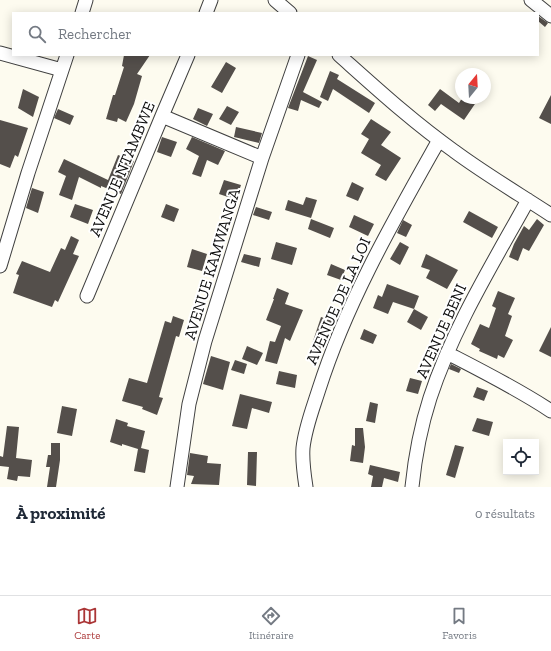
<!DOCTYPE html>
<html lang="fr">
<head>
<meta charset="utf-8">
<style>
  body { margin:0; font-family:"Zilla Slab",serif; background:#f2f2f3; color:#1f2937 }
  .controls { position:absolute; right:12px; bottom:12px; display:grid; overflow:hidden; border-radius:0px; box-shadow:0 2px 10px #0003 }
  .controls button { width:36px; height:36px; display:grid; place-items:center; padding:0; border:0; border-bottom:1px solid #e0e1e3; background:#fff; color:#1f2937; font:20px sans-serif }
  .compass { position:absolute; left:455px; top:68px; width:36px; height:36px; border-radius:50%; background:#fff; box-shadow:0 2px 10px #0003; rotate:18deg }
  .list { margin:0; padding:0; list-style:none }
  h2 { display:flex; justify-content:space-between; align-items:center; height:52px; margin:0; padding:0 16px; font-size:17px }
  h2 small { font-size:13px; font-weight:400; color:#747a83 }
  .icon { flex:none; width:22px; height:22px; fill:none; stroke:currentColor; stroke-width:2; stroke-linecap:round; stroke-linejoin:round }
  .map { position:relative; flex:none; width:551px; height:487px; overflow:hidden }
  .search { position:absolute; background:#fff; box-shadow:0 2px 10px #0003; left:12px; right:12px; top:12px; height:44px; display:flex; align-items:center; gap:10px; box-sizing:border-box; padding:0 14px; border-radius:0px; color:#747a83; font-size:15px }
  .sheet { height:108px; background:#fff }
  nav { display:flex; justify-content:space-around; align-items:center; box-sizing:border-box; height:56px; border-top:1px solid #e0e1e3; background:#fff; font-size:11px; color:#747a83 }
  nav a { display:grid; justify-items:center; gap:2px }
  nav .on { color:#ab3637 }
  .map>svg:first-child { display:block }
  .building { fill:#544f4b }
  .lines { fill:none; stroke-linecap:round; stroke-linejoin:round }
  .minor-casing { stroke:#404040; stroke-width:15 }
  .minor { stroke:#fff; stroke-width:13 }
  .labels { text-anchor:middle; dominant-baseline:central; stroke-width:4; stroke-linejoin:round; paint-order:stroke }
  .street-label { font-size:16px; fill:#0d0d0d; stroke:#fff }
</style>
</head>
<body>
<div class="map">
<svg width="551" height="487" viewBox="0 0 551 487">
  <rect width="100%" height="100%" fill="#fdfbef"/>
  <!-- building -->
  <path class="building" d="M538,16L548,23L545,27L538,21Z
    M124,55H150L137,74L142,76L134,104L126,122L118,118L117,122L106,119L113,95H115L124,67L122,66Z
    M308,56L317,60L303,92L322,102L319,108L301,100L298,111L288,108Z
    M226,62L236,68L222,93L211,87Z
    M330,71L339,75L337,79L375,103L369,113L333,89L328,101L320,97Z
    M23,89L39,97L33,117L18,108Z
    M440,89L459,103L462,98H479L464,120L441,104L435,111L428,105Z
    M551,95V124L539,118Z
    M227,106L239,112L231,125L219,119Z
    M198,108L213,114L207,126L193,119Z
    M58,109L74,116L70,125L54,118Z
    M371,119L391,132L381,145L401,158L386,181L375,175L381,165L361,153L369,139L361,134Z
    M0,120L28,128L18,157L15,155L10,168L0,164Z
    M236,127L262,133L259,143L234,137Z
    M162,137L177,142L171,157L157,152Z
    M192,137L225,151L218,165L207,160L201,177L192,174L199,156L186,149Z
    M118,155L134,161L121,194L101,186V188L79,177L72,200L59,195L66,176L58,172L64,159L108,180Z
    M224,180L241,185L238,194L233,193L231,198L219,194Z
    M352,182L364,188L358,201L346,196Z
    M32,188L44,192L38,213L26,208Z
    M306,197L317,200L311,218L285,210L288,200L303,205Z
    M75,204L93,210L88,224L70,217Z
    M166,204L179,209L174,222L161,217Z
    M256,207L272,212L269,220L253,215Z
    M469,211L498,227L492,238L463,222Z
    M354,215L374,224L368,236L349,227Z
    M311,219L334,228L330,238L308,229Z
    M537,219L544,225L529,251L523,248L518,261L509,257L514,244L524,226L529,230Z
    M403,220L412,225L406,237L397,233Z
    M71,236L79,240L73,254L79,256L58,302L55,300L52,307L13,293L19,275L16,274L22,261L50,272L61,248L65,250Z
    M276,242L297,248L292,265L271,259Z
    M400,242L409,247L400,265L390,259Z
    M192,249L207,254L202,271L187,267Z
    M244,254L261,258L259,267L241,262Z
    M426,254L458,270L447,289L426,278L430,270L421,267Z
    M331,264L345,270L341,280L327,275Z
    M387,284L419,296L414,309L393,302L388,314L373,308L378,295L382,297Z
    M277,288L289,293L285,304L303,310L290,341L285,338L277,364L265,361L270,341L275,342L281,326L266,320L274,299H273Z
    M498,291L515,298L508,314L512,316L505,336L513,340L504,358L498,355L497,359L479,351L480,349L471,344L480,324L489,328L496,308L492,306Z
    M414,309L428,317L421,330L407,322Z
    M173,316L184,320L179,337L176,336L159,397L163,398L157,415L142,409L143,407L122,401L129,378L147,383L165,321L171,323Z
    M321,317L333,321L327,340H324L319,353L310,350Z
    M551,327V357L539,351Z
    M364,329L377,335L373,344L360,339Z
    M247,346L263,353L257,365L242,359Z
    M211,356L230,362L223,390L203,384Z
    M235,360L247,364L244,374L231,370Z
    M451,364L461,369L459,373L449,369Z
    M279,371L297,375L295,388L276,384Z
    M410,378L422,381L418,394L406,391Z
    M477,387L488,391L484,401L473,397Z
    M240,394L272,402L269,413L252,408L247,429L232,426Z
    M370,402L378,404L375,423L366,421Z
    M62,406L77,409L72,436L57,433Z
    M477,418L493,422L489,436L472,431Z
    M116,419L128,423L127,426L145,431L141,448L149,450L145,473L134,471L138,449L122,444V446L110,442Z
    M7,426L19,427L16,458L32,460L30,477L18,476L17,481L7,479L9,467L0,466V456L3,457Z
    M355,428H363L365,447L363,463L350,461L352,445L355,446Z
    M51,443H60V460L56,487H47L50,467H46L48,455H51Z
    M455,445L464,447L455,478L446,475Z
    M248,452H257L256,486L247,485Z
    M190,453L208,456L207,463L221,464L219,485L191,484L194,476L187,475Z
    M370,465L400,472L398,482L384,478L382,487H371L373,476L368,474Z"/>
  <g class="lines">
    <defs>
      <path id="minor" d="M275,0L290,13
        M531,0L551,16
        M82,13L86,0
        M206,13L211,0
        M0,53L62,70
        M339,55C376,88 413,122 454,151C485,174 519,194 551,215
        M162,116L262,158
        M0,266L28,173L67,55
        M87,296L162,116L188,55
        M447,353C482,371 518,389 551,411
        M177,487L189,404L205,341L262,158L298,55
        M306,487C304,474 302,461 303,448C305,428 313,408 319,389C347,301 394,220 439,140
        M412,487C415,457 421,426 430,398C453,328 492,265 528,200"/>
    </defs>
    <!-- minor casing -->
    <use href="#minor" class="minor-casing"/>
    <!-- minor -->
    <use href="#minor" class="minor"/>
  </g>
  <g class="labels">
    <!-- street labels -->
    <g class="street-label">
      <text transform="translate(122 169) rotate(-67)">AVENUE NTAMBWE</text>
      <text transform="translate(212 264) rotate(-73)">AVENUE KAMWANGA</text>
      <text transform="translate(338 301) rotate(-66)">AVENUE DE LA LOI</text>
      <text transform="translate(441 331) rotate(-66)">AVENUE BENI</text>
    </g>
  </g>
</svg>
<div class="controls">
<button><svg class="icon" aria-label="locate" viewBox="0 0 24 24"><circle cx="12" cy="12" r="6"/><path d="M12 2v4M12 18v4M2 12h4M18 12h4"/></svg></button>
</div>
<svg class="compass" viewBox="-18 -18 36 36"><path d="M0-13l5 13h-10z" fill="#e53935"/><path d="M0 13l5-13h-10z" fill="#747a83"/></svg>
<div class="search"><svg class="icon" aria-label="search" viewBox="0 0 24 24"><circle cx="10" cy="10" r="6"/><path d="M15 15l6 6"/></svg>Rechercher</div>
</div>
<section class="sheet">
<h2>À proximité<small>0 résultats</small></h2>
<ul class="list">
</ul>
</section>
<nav>
<a class="on"><svg class="icon" aria-label="map" viewBox="0 0 24 24"><path d="M3 6l6-2 6 2 6-2v14l-6 2-6-2-6 2zM9 4v14M15 6v14"/></svg>Carte</a>
<a><svg class="icon" aria-label="directions" viewBox="0 0 24 24"><path d="M12 3l9 9-9 9-9-9zM9 14v-3h6M13 9l2 2-2 2"/></svg>Itinéraire</a>
<a><svg class="icon" aria-label="saved" viewBox="0 0 24 24"><path d="M7 4h10v16l-5-4-5 4z"/></svg>Favoris</a>
</nav>
</body>
</html>
